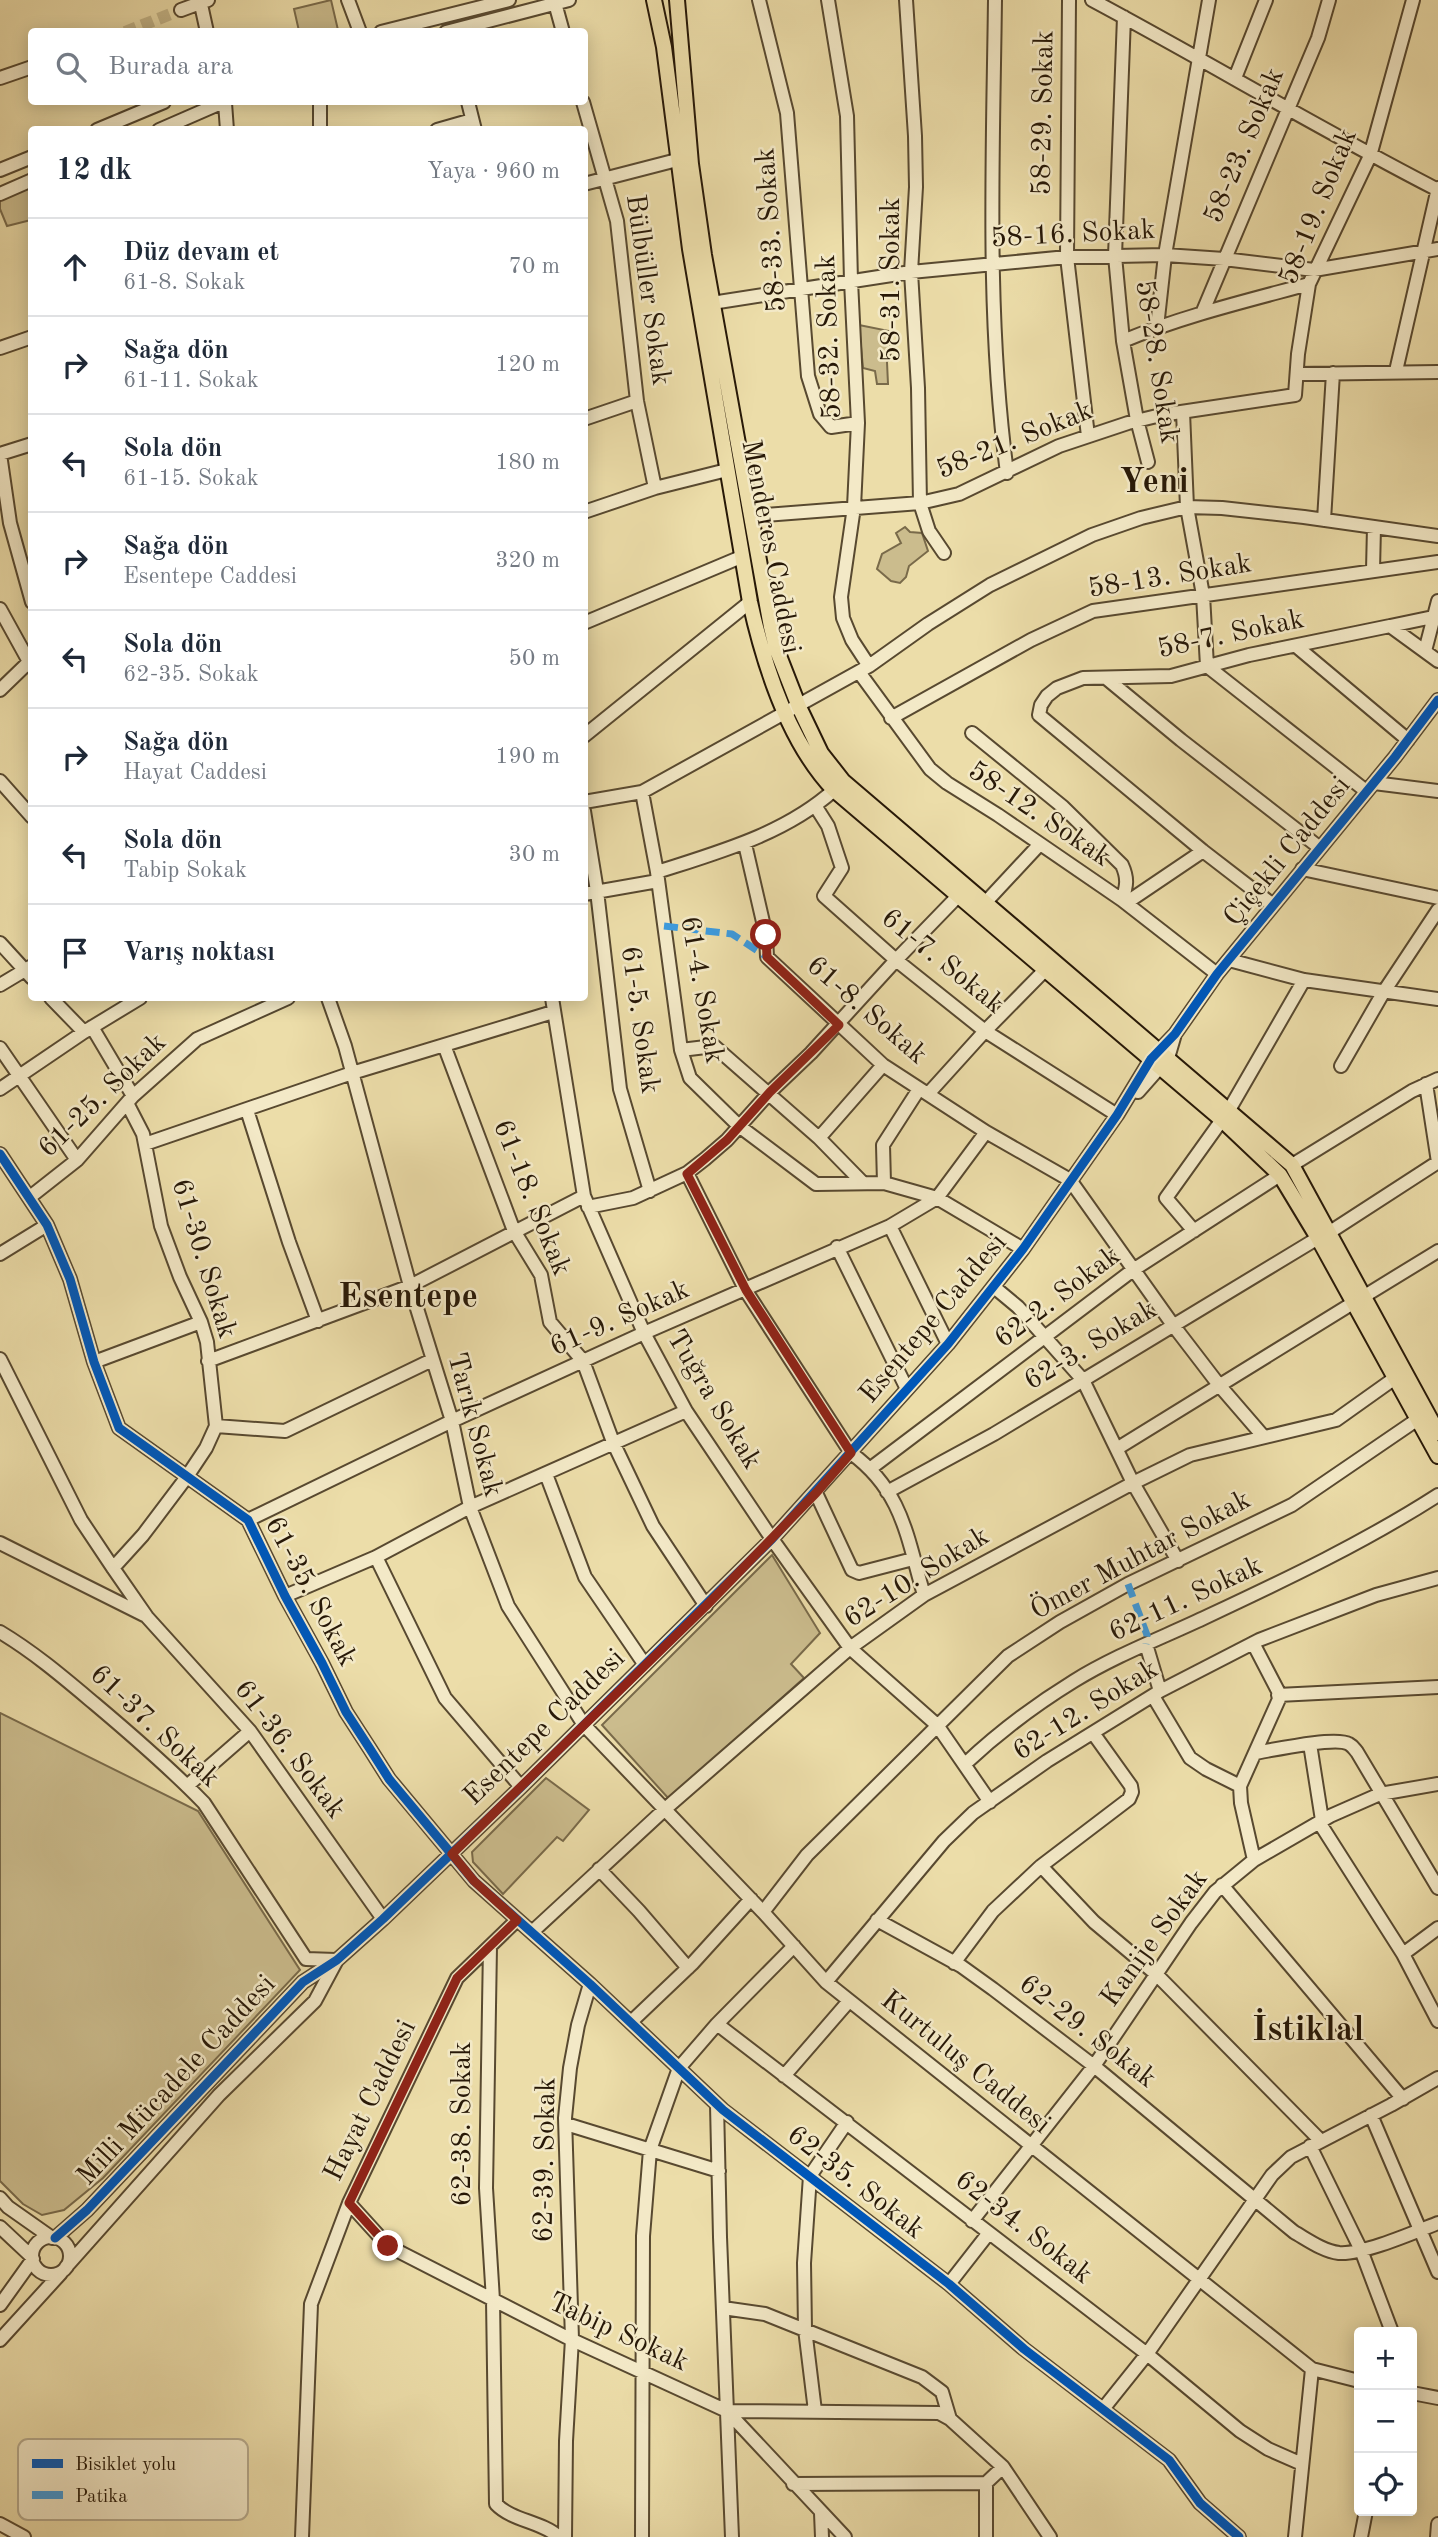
<!DOCTYPE html>
<html lang="tr">
<head>
<meta charset="utf-8">
<style>
  body { margin:0; font-family:"Old Standard TT",serif; background:#f2f2f3; color:#1f2937 }
  .controls { position:absolute; right:21px; bottom:21px; display:grid; overflow:hidden; border-radius:7px; box-shadow:0 4px 18px #0003 }
  .controls button { width:63px; height:63px; display:grid; place-items:center; padding:0; border:0; border-bottom:2px solid #e0e1e3; background:#fff; color:#1f2937; font:35px sans-serif }
  .stop { position:absolute; width:21px; height:21px; margin:-16px; border:5px solid #8f2418; border-radius:50%; background:#fff }
  .stop.end { background:#8f2418; border-color:#fff; box-shadow:0 2px 7px #0008 }
  .list { margin:0; padding:0; list-style:none }
  h2 { display:flex; justify-content:space-between; align-items:center; height:91px; margin:0; padding:0 28px; font-size:30px }
  h2 small { font-size:23px; font-weight:400; color:#747a83 }
  .list li { display:grid; grid-template-columns:46px 1fr auto; gap:21px; align-items:center; box-sizing:border-box; height:98px; padding:0 28px; border-top:2px solid #e0e1e3 }
  .list b { display:block; font-size:26px; white-space:nowrap }
  .list p { margin:0; font-size:23px; white-space:nowrap; color:#747a83 }
  .list em { font-size:23px; font-style:normal; color:#747a83 }
  .icon { flex:none; width:38px; height:38px; fill:none; stroke:currentColor; stroke-width:2; stroke-linecap:round; stroke-linejoin:round }
  .map { position:relative; flex:none; width:1438px; height:2537px; overflow:hidden }
  .search { position:absolute; background:#fff; box-shadow:0 4px 18px #0003; left:28px; top:28px; width:560px; height:77px; display:flex; align-items:center; gap:18px; box-sizing:border-box; padding:0 24px; border-radius:7px; color:#747a83; font-size:26px }
  .panel { position:absolute; background:#fff; box-shadow:0 4px 18px #0003; left:28px; top:126px; width:560px; height:875px; border-radius:7px }
  .map>svg:first-child { display:block }
  .green { fill:#cbbc8d; stroke:#796a4a; stroke-width:2 }
  .lines { fill:none; stroke-linecap:round; stroke-linejoin:round }
  .minor-tunnel { stroke:#c5b689; stroke-width:12; stroke-dasharray:12 6; stroke-linecap:butt }
  .minor-casing { stroke:#584930; stroke-width:16 }
  .major-casing { stroke:#271807; stroke-width:18 }
  .minor { stroke:#f3e9c7; stroke-width:12 }
  .major { stroke:#ecdda9; stroke-width:14 }
  .quiet { stroke:#3d9add; stroke-width:7; stroke-dasharray:14 7; stroke-linecap:butt }
  .cycleway-casing { stroke:#f3e9c7; stroke-width:13 }
  .cycleway { stroke:#0057b8; stroke-width:9 }
  .route { stroke:#8f2418; stroke-width:9 }
  .labels { text-anchor:middle; dominant-baseline:central; stroke-width:5; stroke-linejoin:round; paint-order:stroke }
  .street-label { font-size:28px; fill:#271807; stroke:#f3e9c7 }
  .district-label { font-size:35px; font-weight:bold; fill:#271807; stroke:#f3e9c7 }
  .key { fill:#f3e9c7; stroke:#b6aa8d; stroke-width:2 }
  .key-label { font-size:19px; fill:#271807 }
</style>
</head>
<body>
<div class="map">
<svg width="1438" height="2537" viewBox="0 0 1438 2537">
  <rect width="100%" height="100%" fill="#ecdda9"/>
  <filter id="stains"><feTurbulence type="fractalNoise" baseFrequency=".00286" numOctaves="4"/><feColorMatrix values="0 0 0 0 .2 0 0 0 0 .09 0 0 0 0 .02 0 0 0 .5 -.17"/></filter>
  <radialGradient id="worn" r=".72"><stop offset=".6" stop-color="#630" stop-opacity="0"/><stop offset="1" stop-color="#630" stop-opacity=".3"/></radialGradient>
  <!-- green -->
  <path class="green" d="M331,0L338,30L299,31L294,9Z
    M31,181V220L7,226L0,209V194Z
    M859,325L889,331L891,357L887,362L888,384H877L875,371L863,368Z
    M905,527L910,532L922,533L928,551L909,566L906,577L900,583L891,581L877,569L882,554L901,543L896,533Z
    M772,1555L820,1633L791,1664L804,1678L669,1799L602,1725Z
    M0,1713L198,1811L300,1970L103,2178L64,2210L42,2215L23,2204L0,2181Z
    M546,1778L589,1810L563,1841L557,1837L503,1894L473,1862L472,1852Z"/>
  <g class="lines">
    <!-- minor-tunnel -->
    <path class="minor-tunnel" d="M125,32L181,10"/>
    <defs>
      <path id="minor" d="M200,0L207,32
        M348,0L360,32
        M759,0L787,113L808,376L820,414L831,427L858,423
        M828,0L847,116L851,281L858,423L854,507L841,597L843,618L852,640L869,666
        M906,0L915,136L916,187L911,272L918,388L920,503L929,531L944,553
        M995,0C993,158 986,316 1007,473
        M1069,0L1067,257L1088,436
        M1092,0C1208,62 1321,130 1438,190
        M555,3L563,32
        M181,10L208,0
        M1124,17L1115,256L1123,341L1137,420L1148,462
        M381,32L509,0
        M446,32L569,0
        M0,78L32,67
        M1235,78L1266,0
        M320,102V130
        M468,102L475,130
        M583,102L617,221L637,401L655,488
        M225,103L227,130
        M97,130L164,102
        M159,130L221,103
        M437,130L472,120
        M0,170L32,157
        M584,184L677,160
        M0,194L32,180
        M712,303L911,272L1067,257L1165,255L1224,259L1314,270L1438,249
        M1203,311L1318,38L1329,0
        M1157,327L1165,255L1209,0
        M1123,341C1183,316 1246,301 1309,284
        M0,348L32,337
        M1396,371L1438,188
        M1297,374L1438,372
        M1183,412L1187,507L1203,595L1207,666L1366,791
        M584,419L637,401
        M32,444L0,454L10,523L32,602
        M584,512L655,488L727,470
        M752,516L920,503L959,494L1059,446L1128,423L1161,415L1295,395L1298,354L1309,284L1370,156L1413,0
        M1324,520L1333,373
        M1373,570L1374,527
        M0,609L32,667
        M584,623L741,557
        M1390,626L1433,617
        M1296,646L1408,740
        M1425,651L1438,601
        M859,672L930,769L947,783L998,815L1122,900L1217,974
        M1106,678L1181,740L1320,848
        M0,690L32,659
        M891,718L1031,640L1093,611L1438,562
        M972,733L1063,807L1122,865C1128,878 1127,886 1122,900
        M584,736L750,602
        M0,781L32,817
        M1374,783L1438,791
        M642,792L657,872L681,1050L690,1078L739,1126L816,1184L884,1183L937,1198L1023,1249
        M584,802L642,792L869,666L928,624L990,585L1092,535L1141,518L1187,507L1222,508L1304,517L1438,536
        M816,807L828,826L842,868L824,896L896,960L985,1031L1117,1115
        M584,811L597,891L620,1089L650,1191
        M745,844L766,935L767,957L883,1065L986,1132L1070,1180L1173,1325L1219,1385L1263,1436
        M1302,869L1438,898
        M657,872C719,852 785,834 834,790
        M584,894L658,881
        M985,903L1039,845
        M1126,903L1203,851
        M1273,905L1203,851L1039,715L1041,705L1047,696L1057,688L1083,678L1171,676L1249,655L1390,626L1438,661
        M0,943L32,978
        M1229,960L1304,980L1438,999
        M0,985L30,967
        M51,998L84,1032
        M328,998L345,1046L410,1286L452,1421L470,1507L508,1606L584,1725L763,1912L826,1982L1312,2369L1359,2381
        M552,998L584,1196L644,1333L686,1411L772,1539L850,1648L937,1725L990,1802
        M92,1027L133,1096
        M444,1045L514,1231L541,1275L550,1322L583,1361L613,1442L653,1526L706,1606
        M0,1048L77,1160
        M681,1050L714,1046L819,1138L863,1183
        M1341,1066L1383,993L1438,910
        M1426,1084L1438,1162
        M0,1089L84,1032L140,998
        M1138,1092L1168,1058L1175,1034
        M928,1094L985,1031L1045,970
        M247,1110L289,1242L318,1321
        M819,1138L883,1065
        M145,1144L352,1073L553,1012
        M0,1154L47,1225L70,1279L94,1362L119,1428L248,1520L285,1596L322,1663L346,1712L370,1749L389,1779L474,1881L590,1984L723,2110L949,2284L1024,2349L1169,2460L1200,2503L1239,2537
        M1292,1165L1412,1091L1438,1079
        M687,1173L746,1291L851,1453C903,1491 907,1538 924,1595
        M884,1183L883,1145L919,1089
        M30,1197L77,1160L133,1096L197,1039L288,998
        M588,1207L633,1198L687,1173L705,1159L727,1140L770,1092L811,1053L896,960L958,896
        M890,1226L948,1344
        M1194,1231L1166,1198L1229,1110L1304,980
        M1330,1232L1438,1162
        M837,1247L907,1389
        M0,1254L47,1225
        M994,1287L1018,1307L1083,1380L1133,1483L1178,1561
        M1363,1297L1438,1251
        M0,1359L81,1520L113,1568L147,1617L250,1731L383,1919
        M208,1361L410,1286L584,1196
        M94,1362L201,1322
        M216,1426L285,1431L432,1360
        M1118,1448L1353,1303
        M871,1468L1133,1270L1280,1175
        M546,1474L585,1577L645,1665
        M887,1492L994,1434L1318,1238
        M816,1493L852,1570L859,1573L913,1559
        M248,1520L452,1421L644,1333L890,1226L937,1198L986,1132
        M0,1543L144,1615
        M376,1557L445,1698L521,1787
        M113,1568L143,1535L186,1478L206,1448L216,1426L207,1342L201,1322L180,1277L161,1226L143,1134L127,1103
        M285,1596L376,1557L470,1507L686,1411
        M0,1632C35,1653 64,1678 95,1704C133,1736 170,1768 204,1803L306,1959L336,1960
        M1253,1643L1278,1691L1279,1699L1240,1786L1241,1803L1254,1860
        M1146,1644L1160,1691
        M1278,1695L1438,1687
        M1153,1696L1190,1758L1206,1769L1240,1786
        M1310,1744L1322,1820
        M1255,1753C1273,1750 1336,1736 1349,1744C1353,1746 1355,1750 1357,1752L1438,1888
        M965,1764C998,1733 1035,1705 1074,1681C1116,1655 1164,1637 1208,1616C1287,1579 1365,1542 1438,1495
        M187,1786L250,1731
        M1319,1822L1403,1954L1438,2021
        M1041,1866L1094,1922L1156,1974L1321,2141
        M599,1869L639,1911L688,1968
        M1222,1885L1403,2099
        M763,1912L807,1855L1008,1656L1060,1622L1128,1584L1292,1505L1418,1419
        M877,1920L961,1966L993,1989L1094,2066L1294,2232C1308,2240 1323,2251 1339,2253C1362,2255 1415,2232 1438,2223
        M532,1932L664,1810L850,1648L924,1595L1133,1483L1190,1455L1336,1420L1395,1378
        M490,1947L486,2188L493,2300L496,2504C512,2521 541,2521 559,2537
        M1403,1954L1438,1928
        M954,1963L993,1911L1041,1866L1129,1799L1132,1792L1131,1786L1093,1733
        M826,1982L944,1841L973,1813L1047,1761L1160,1691L1259,1640L1376,1595L1438,1578
        M631,2022L692,1964L751,1899
        M717,2024L1147,2354L1240,2431L1268,2449L1302,2464
        M784,2076L849,2001
        M717,2105L720,2237L732,2537
        M1371,2115L1438,2272
        M566,2124L719,2171
        M1310,2146L1361,2250L1392,2332
        M0,2198L8,2207L52,2238
        M349,2203L388,2246L568,2338L727,2411L845,2537
        M972,2221L1094,2066L1191,1923L1215,1892L1254,1860L1330,1816L1380,1794L1438,1784
        M0,2227L32,2257
        M32 2256a19 19 0 1 1 38 0a19 19 0 1 1-38 0Z
        M55,2238L87,2210L303,1982L337,1960L383,1919L521,1787L772,1539L948,1344L1023,1249L1117,1115L1151,1059L1175,1034L1217,974L1395,757L1438,700
        M66,2267L219,2095L315,2001L337,1960
        M949,2284L988,2234
        M0,2305L33,2259
        M723,2308L765,2314L922,2377L942,2392L950,2419L1003,2467L986,2483V2537
        M0,2340L61,2273
        M1412,2393L1438,2398
        M1103,2409L1147,2354L1272,2175L1291,2157L1391,2105L1438,2078
        M727,2411L939,2413L950,2419
        M815,2411L805,2329L804,2263L810,2176L847,2122
        M1003,2467L1050,2537
        M793,2484L986,2483
        M821,2513L822,2537
        M0,2524L24,2537
        M302,2537L311,2304L349,2203L457,1978L517,1920
        M565,2537L566,2441L572,2339L565,2118L570,2068L578,2025L590,1984
        M642,2537L643,2236L650,2150L679,2068L717,2024L794,1946
        M1295,2537L1312,2369
        M1361,2537L1366,2511
        M1437,2537L1438,2524"/>
      <path id="major" d="M654,0L664,47L690,249L750,602C764,665 789,743 834,790L1222,1120L1280,1175L1318,1238L1438,1456
        M677,0L691,164L704,255L771,627L776,648L799,707L821,753L843,781L1292,1165L1438,1433"/>
    </defs>
    <!-- minor casing -->
    <use href="#minor" class="minor-casing"/>
    <!-- major casing -->
    <use href="#major" class="major-casing"/>
    <!-- minor -->
    <use href="#minor" class="minor"/>
    <!-- major -->
    <use href="#major" class="major"/>
    <!-- quiet -->
    <path class="quiet" d="M664,926L732,934L767,957
      M1128,1584L1147,1635L1146,1644"/>
    <defs>
      <path id="cycleway" d="M0,1154L47,1225L70,1279L94,1362L119,1428L248,1520L285,1596L322,1663L346,1712L370,1749L389,1779L474,1881L590,1984L723,2110L949,2284L1024,2349L1169,2460L1200,2503L1239,2537
        M55,2238L87,2210L303,1982L337,1960L383,1919L521,1787L772,1539L948,1344L1023,1249L1117,1115L1151,1059L1175,1034L1217,974L1395,757L1438,700"/>
    </defs>
    <!-- cycleway casing -->
    <use href="#cycleway" class="cycleway-casing"/>
    <!-- cycleway -->
    <use href="#cycleway" class="cycleway"/>
  </g>
  <g class="lines">
    <!-- route -->
    <path class="route" d="M388,2246L349,2203L457,1978L517,1920L474,1881L452,1854L706,1606L816,1493L851,1453L746,1290L687,1174L727,1140L770,1092L839,1025L767,957L766,935"/>
  </g>
  <g class="labels">
    <!-- street labels -->
    <g class="street-label">
      <text transform="translate(1044 113) rotate(-89)">58-29. Sokak</text>
      <text transform="translate(1245 146) rotate(-67)">58-23. Sokak</text>
      <text transform="translate(1319 207) rotate(-68)">58-19. Sokak</text>
      <text transform="translate(772 230) rotate(-94)">58-33. Sokak</text>
      <text transform="translate(1073 235) rotate(-3)">58-16. Sokak</text>
      <text transform="translate(892 280) rotate(-90)">58-31. Sokak</text>
      <text transform="translate(647 290) rotate(82)">Bülbüller Sokak</text>
      <text transform="translate(830 337) rotate(-92)">58-32. Sokak</text>
      <text transform="translate(1156 362) rotate(81)">58-28. Sokak</text>
      <text transform="translate(1015 441) rotate(-22)">58-21. Sokak</text>
      <text transform="translate(770 547) rotate(79)">Menderes Caddesi</text>
      <text transform="translate(1170 577) rotate(-9)">58-13. Sokak</text>
      <text transform="translate(1231 635) rotate(-12)">58-7. Sokak</text>
      <text transform="translate(1039 815) rotate(34)">58-12. Sokak</text>
      <text transform="translate(1288 852) rotate(-51)">Çiçekli Caddesi</text>
      <text transform="translate(942 962) rotate(39)">61-7. Sokak</text>
      <text transform="translate(701 990) rotate(80)">61-4. Sokak</text>
      <text transform="translate(866 1011) rotate(41)">61-8. Sokak</text>
      <text transform="translate(639 1020) rotate(82)">61-5. Sokak</text>
      <text transform="translate(103 1096) rotate(-44)">61-25. Sokak</text>
      <text transform="translate(531 1198) rotate(68)">61-18. Sokak</text>
      <text transform="translate(203 1259) rotate(73)">61-30. Sokak</text>
      <text transform="translate(1058 1298) rotate(-37)">62-2. Sokak</text>
      <text transform="translate(620 1319) rotate(-24)">61-9. Sokak</text>
      <text transform="translate(934 1319) rotate(-50)">Esentepe Caddesi</text>
      <text transform="translate(1091 1346) rotate(-31)">62-3. Sokak</text>
      <text transform="translate(713 1400) rotate(59)">Tuğra Sokak</text>
      <text transform="translate(474 1425) rotate(75)">Tarık Sokak</text>
      <text transform="translate(1141 1556) rotate(-28)">Ömer Muhtar Sokak</text>
      <text transform="translate(917 1578) rotate(-32)">62-10. Sokak</text>
      <text transform="translate(310 1592) rotate(62)">61-35. Sokak</text>
      <text transform="translate(1186 1600) rotate(-25)">62-11. Sokak</text>
      <text transform="translate(1086 1711) rotate(-32)">62-12. Sokak</text>
      <text transform="translate(154 1727) rotate(43)">61-37. Sokak</text>
      <text transform="translate(545 1728) rotate(-44)">Esentepe Caddesi</text>
      <text transform="translate(289 1750) rotate(53)">61-36. Sokak</text>
      <text transform="translate(1155 1939) rotate(-54)">Kanije Sokak</text>
      <text transform="translate(1087 2032) rotate(38)">62-29. Sokak</text>
      <text transform="translate(965 2063) rotate(39)">Kurtuluş Caddesi</text>
      <text transform="translate(177 2081) rotate(-47)">Milli Mücadele Caddesi</text>
      <text transform="translate(371 2101) rotate(-64)">Hayat Caddesi</text>
      <text transform="translate(463 2124) rotate(-90)">62-38. Sokak</text>
      <text transform="translate(546 2160) rotate(-89)">62-39. Sokak</text>
      <text transform="translate(855 2183) rotate(38)">62-35. Sokak</text>
      <text transform="translate(1023 2228) rotate(38)">62-34. Sokak</text>
      <text transform="translate(618 2333) rotate(25)">Tabip Sokak</text>
    </g>
    <!-- district labels -->
    <g class="district-label">
      <text x="1154" y="482">Yeni</text>
      <text x="408" y="1297">Esentepe</text>
      <text x="1308" y="2030">İstiklal</text>
    </g>
  </g>
  <!-- legend -->
  <rect x="18" y="2439" width="230" height="81" rx="10" class="key"/>
  <rect x="32" y="2459" width="31" height="9" fill="#0057b8"/>
  <rect x="32" y="2491" width="31" height="8" fill="#3d9add"/>
  <g class="key-label">
    <text x="75" y="2470">Bisiklet yolu</text>
    <text x="75" y="2502">Patika</text>
  </g>
  <rect width="100%" height="100%" filter="url(#stains)"/>
  <rect width="100%" height="100%" fill="url(#worn)"/>
</svg>
<div class="controls">
<button>+</button>
<button>−</button>
<button><svg class="icon" aria-label="locate" viewBox="0 0 24 24"><circle cx="12" cy="12" r="6"/><path d="M12 2v4M12 18v4M2 12h4M18 12h4"/></svg></button>
</div>
<div class="stop" style="left:766px;top:935px"></div>
<div class="stop end" style="left:388px;top:2246px"></div>
<div class="search"><svg class="icon" aria-label="search" viewBox="0 0 24 24"><circle cx="10" cy="10" r="6"/><path d="M15 15l6 6"/></svg>Burada ara</div>
<section class="panel">
<h2>12 dk<small>Yaya · 960 m</small></h2>
<ul class="list">
<li><svg class="icon" aria-label="ahead" viewBox="0 0 24 24"><path d="M12 20V5M6 11l6-6 6 6"/></svg><div><b>Düz devam et</b><p>61-8. Sokak</p></div><em>70 m</em></li>
<li><svg class="icon" aria-label="right" viewBox="0 0 24 24"><path d="M7 20v-9h11M14 6l5 5-5 5"/></svg><div><b>Sağa dön</b><p>61-11. Sokak</p></div><em>120 m</em></li>
<li><svg class="icon" aria-label="left" viewBox="0 0 24 24"><path d="M17 20v-9H6M10 6l-5 5 5 5"/></svg><div><b>Sola dön</b><p>61-15. Sokak</p></div><em>180 m</em></li>
<li><svg class="icon" aria-label="right" viewBox="0 0 24 24"><path d="M7 20v-9h11M14 6l5 5-5 5"/></svg><div><b>Sağa dön</b><p>Esentepe Caddesi</p></div><em>320 m</em></li>
<li><svg class="icon" aria-label="left" viewBox="0 0 24 24"><path d="M17 20v-9H6M10 6l-5 5 5 5"/></svg><div><b>Sola dön</b><p>62-35. Sokak</p></div><em>50 m</em></li>
<li><svg class="icon" aria-label="right" viewBox="0 0 24 24"><path d="M7 20v-9h11M14 6l5 5-5 5"/></svg><div><b>Sağa dön</b><p>Hayat Caddesi</p></div><em>190 m</em></li>
<li><svg class="icon" aria-label="left" viewBox="0 0 24 24"><path d="M17 20v-9H6M10 6l-5 5 5 5"/></svg><div><b>Sola dön</b><p>Tabip Sokak</p></div><em>30 m</em></li>
<li><svg class="icon" aria-label="arrive" viewBox="0 0 24 24"><path d="M6 21V4h12l-3 4 3 4H6"/></svg><div><b>Varış noktası</b></div></li>
</ul>
</section>
</div>
</body>
</html>
